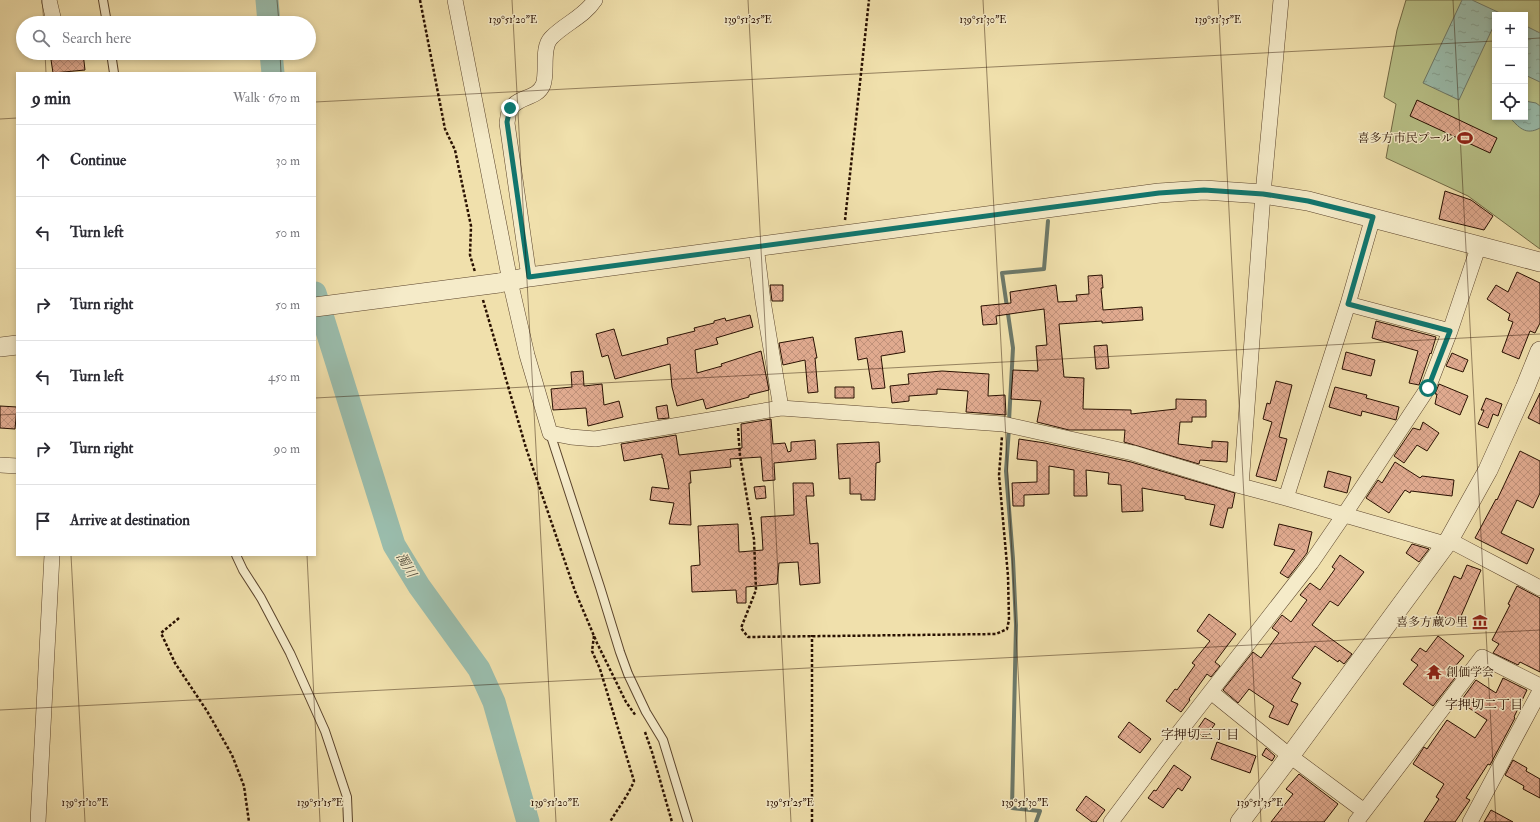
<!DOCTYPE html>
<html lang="en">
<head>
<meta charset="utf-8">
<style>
  body { margin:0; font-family:"IM FELL Double Pica","Noto Serif JP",serif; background:#f2f2f3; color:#2b2b33 }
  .controls { position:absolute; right:12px; top:12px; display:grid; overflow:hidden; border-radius:0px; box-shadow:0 2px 6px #0003 }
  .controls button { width:36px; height:36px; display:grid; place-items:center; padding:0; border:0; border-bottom:1px solid #e1e1e2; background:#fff; color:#2b2b33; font:20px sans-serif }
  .stop { position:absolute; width:12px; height:12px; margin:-9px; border:3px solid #0f766e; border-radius:50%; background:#fff }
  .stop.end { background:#0f766e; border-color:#fff; box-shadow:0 1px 4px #0008 }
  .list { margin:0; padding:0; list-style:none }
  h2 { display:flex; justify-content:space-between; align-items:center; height:52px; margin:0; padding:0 16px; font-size:17px }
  h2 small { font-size:13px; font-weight:400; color:#7c7c81 }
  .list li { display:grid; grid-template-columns:26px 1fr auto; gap:12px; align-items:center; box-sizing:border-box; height:72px; padding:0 16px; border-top:1px solid #e1e1e2 }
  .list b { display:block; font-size:15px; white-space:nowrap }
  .list em { font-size:13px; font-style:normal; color:#7c7c81 }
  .icon { flex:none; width:22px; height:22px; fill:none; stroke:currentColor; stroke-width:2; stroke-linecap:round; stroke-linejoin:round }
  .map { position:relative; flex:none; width:1540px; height:822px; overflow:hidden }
  .search { position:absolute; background:#fff; box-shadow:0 2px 6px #0003; left:16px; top:16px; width:300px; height:44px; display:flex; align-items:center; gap:10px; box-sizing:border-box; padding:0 14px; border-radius:22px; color:#7c7c81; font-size:15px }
  .panel { position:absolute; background:#fff; box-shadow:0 2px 6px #0003; left:16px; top:72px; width:300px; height:484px; border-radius:0px }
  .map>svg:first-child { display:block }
  .green { fill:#b9c289; stroke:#716945; fill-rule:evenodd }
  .water { fill:url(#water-ripples); stroke:#6d7868 }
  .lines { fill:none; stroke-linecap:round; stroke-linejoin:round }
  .stream { stroke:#6d7868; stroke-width:4 }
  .river { stroke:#9abdad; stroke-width:23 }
  .building { fill:url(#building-cross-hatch); stroke:#291001 }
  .service-casing { stroke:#5b442c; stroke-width:10 }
  .minor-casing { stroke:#5b442c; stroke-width:16 }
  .tertiary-casing { stroke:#5b442c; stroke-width:20 }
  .path { stroke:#291001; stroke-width:2.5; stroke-dasharray:3 2; stroke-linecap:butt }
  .service { stroke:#f5ebc9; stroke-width:8 }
  .minor { stroke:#f5ebc9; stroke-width:15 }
  .tertiary { stroke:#f5ebc9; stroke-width:19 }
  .tertiary-bridge-casing { stroke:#5b442c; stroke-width:20; stroke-linecap:butt }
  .tertiary-bridge { stroke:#f5ebc9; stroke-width:19 }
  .route { stroke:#0f766e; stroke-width:5 }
  .ticks { fill:none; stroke:#291001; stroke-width:1; stroke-opacity:0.45 }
  .labels { text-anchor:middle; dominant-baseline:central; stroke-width:3; stroke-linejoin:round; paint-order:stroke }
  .poi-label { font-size:12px; fill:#291001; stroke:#f5ebc9; text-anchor:end }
  .water-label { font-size:13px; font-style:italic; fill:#514d3d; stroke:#f5ebc9 }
  .neighbourhood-label { font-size:13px; fill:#291001; stroke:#f5ebc9 }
  .ticks-label { font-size:10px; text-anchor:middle; fill:#291001; stroke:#f5ebc9; stroke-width:3; stroke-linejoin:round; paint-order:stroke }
</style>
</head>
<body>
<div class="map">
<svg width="1540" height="822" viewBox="0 0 1540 822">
  <defs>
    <pattern id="water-ripples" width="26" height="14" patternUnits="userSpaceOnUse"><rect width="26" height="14" fill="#9abdad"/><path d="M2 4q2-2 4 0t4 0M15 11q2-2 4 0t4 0" fill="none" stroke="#85a193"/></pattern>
    <pattern id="building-cross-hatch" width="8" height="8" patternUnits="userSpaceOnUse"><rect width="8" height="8" fill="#e0aa8f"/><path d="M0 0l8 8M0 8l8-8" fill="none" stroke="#c0917a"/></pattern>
  </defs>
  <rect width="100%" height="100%" fill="#f0e0ac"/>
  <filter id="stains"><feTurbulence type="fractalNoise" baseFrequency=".005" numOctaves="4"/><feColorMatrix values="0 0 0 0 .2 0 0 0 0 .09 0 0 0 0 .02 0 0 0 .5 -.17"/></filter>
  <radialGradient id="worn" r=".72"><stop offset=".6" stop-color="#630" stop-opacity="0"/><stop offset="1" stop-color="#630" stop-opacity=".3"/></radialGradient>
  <!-- green -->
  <path class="green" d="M1406,0H1540V249L1468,196L1386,158L1396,104L1384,97L1397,30ZM1495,15H1525V117H1495Z"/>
  <!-- water -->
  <path class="water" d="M1462,0H1472L1500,13L1499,15H1495V23L1459,100L1423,83Z
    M1526,26L1540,33V82L1525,75V29Z
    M1525,101L1536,103L1540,106V128C1525,136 1519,127 1509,117H1525Z"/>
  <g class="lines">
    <!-- stream -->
    <path class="stream" d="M1009,421L1013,348L1002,273L1044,269L1048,221
      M1009,428L1006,471L1013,559L1016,625L1012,808L1040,811L1036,822"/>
    <!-- river -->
    <path class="river" d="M267,0L269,23
      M271,53L273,73
      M315,293L394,545L419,586L479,669L494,702L528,822"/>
  </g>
  <!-- building -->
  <path class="building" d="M50,53H83L85,70L53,73Z
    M1417,100L1497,138L1490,153L1410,116Z
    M1445,191L1471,200L1493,216L1484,230L1439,219Z
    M1517,272L1540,283V323L1535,333L1530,331L1519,359L1502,352L1513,322L1508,320L1510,314L1487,299L1496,285L1508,292Z
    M1102,275L1103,288H1101L1103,310L1142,307L1143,320L1102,323V321L1059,324L1064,377L1084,378L1083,409L1131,410V414L1176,409V399L1206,400V417H1192V422H1180L1178,444L1212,448V441L1228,442L1227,462L1200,460L1199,464L1124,442L1125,430H1069L1037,422L1041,401L1011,399L1013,370L1038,371L1036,346L1047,345L1044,309L996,316L997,324L983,325L981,306L1011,303L1010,292L1056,285L1058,302L1077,301L1076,295L1089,294L1088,276Z
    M770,285H783V301H772Z
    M750,315L753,327L716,338L718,344L695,350L697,373L722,366L721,364L761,351L769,390L749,395V397L706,409L703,399L677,406L672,387L670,364L615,379L608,355L602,357L596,334L614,329L622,356L668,344L667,338L695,331L694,328L714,323V321L725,318L726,321Z
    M1376,321L1436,337L1431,354L1430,353L1419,385L1409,383L1418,351L1372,338Z
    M902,331L905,352L881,356L885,388L872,389L867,358L858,360L855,338Z
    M813,337L817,358H815L818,392L808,393L805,360L783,365L779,343Z
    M1107,345L1109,368L1096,369L1094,346Z
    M1346,352L1375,360L1371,376L1342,369Z
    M1452,353L1468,360L1463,372L1446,366Z
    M583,371L584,386L602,384L604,405L619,401L623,417L588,426L586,408L553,410L551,389L572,387L571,372Z
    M942,371L989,374L988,396L1005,395L1006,415L966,412L968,391L937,389V394L909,396V401L892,403L890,386L909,384L908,374Z
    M1276,381L1292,385L1279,437L1287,439L1276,481L1256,476L1272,422L1263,419L1267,403L1270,404Z
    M1439,384L1468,396L1460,415L1435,404L1437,394H1435Z
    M835,387H854V398H835Z
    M1335,387L1367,395L1366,398L1399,407L1396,420L1362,411L1361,416L1329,407Z
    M1540,393V424L1528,418Z
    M1486,398L1502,404L1498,416L1493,414L1488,428L1478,424L1484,410H1481Z
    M667,405L669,418L658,419L656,407Z
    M0,406L17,407L15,429L0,428Z
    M771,419L773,444L785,443L788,452L791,451V442L815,440L816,459L774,463L775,480L763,481L761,457L730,459L731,467L690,471L691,483H689L691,525L669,524L674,503L650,500L652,487L669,489L663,458H662V454L624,461L621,444L676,435L679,455L742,448L741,424Z
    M1423,422L1439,433L1427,451L1417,445L1404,463L1394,456L1413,428L1420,430Z
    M1019,439L1045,443L1131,462L1235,493L1232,508H1228L1223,528L1210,525L1215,505L1185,499V496L1142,488L1143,511L1122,512L1121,485L1108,484L1109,473L1086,470L1087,496H1074V470L1049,466V494L1024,495V506H1013L1012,483L1037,482V461L1017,459Z
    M879,442L880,462L876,463L875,500H861V494H850V478L839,479L837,444Z
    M1520,451L1540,461V493L1533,508L1517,500L1501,533L1534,549L1527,564L1475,538L1496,499L1497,500Z
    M1395,462L1420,478L1422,476L1454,480L1452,496L1411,491L1410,493L1405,490L1389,513L1366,498L1378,480L1382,483Z
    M1328,471L1351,477L1347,493L1324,487Z
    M793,483H813L814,496H806L810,544L818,543L820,583L800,585L798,562L779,563L777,584L746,587V603H737L736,590L692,592L691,566L700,565L698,526L738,524L739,552L763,550L761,517L794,515Z
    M765,486L766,498L756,499L754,487Z
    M1279,524L1312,532L1307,553L1288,578L1280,573L1295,550L1274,545Z
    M1412,544L1429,549L1419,562L1406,553Z
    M1340,555L1364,572L1338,606L1330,601L1312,625L1352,654L1344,664L1339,660L1338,662L1315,646L1292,678L1301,683L1291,701L1298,704L1288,725L1269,717L1274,706L1249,689L1238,703L1223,690L1253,652L1261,658L1279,633L1272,628L1282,615L1291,622L1307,600L1300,595L1310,583L1320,590L1335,569L1332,567Z
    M1467,565L1481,570L1458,623L1437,614L1454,576L1461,579Z
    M1517,586L1540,598V672L1520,662L1518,665L1493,653L1499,644L1492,640L1510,605L1508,604Z
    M1209,614L1236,634L1215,662L1220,666L1211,677L1207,674L1189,699L1190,700L1181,712L1166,701L1175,689L1177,690L1195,665L1192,663L1210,641L1197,631Z
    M1438,636L1464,656L1453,669L1458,674L1433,706L1403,684L1418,665L1411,660L1420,648L1426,652Z
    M1503,678L1527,690L1514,717L1515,718L1490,765L1488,764L1466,798L1470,800L1455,822H1424L1439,799L1436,797L1444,784L1413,764L1424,747L1427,749L1447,720L1475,738L1487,720L1460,702L1476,680L1496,693Z
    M1205,718L1215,724L1205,738L1196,731Z
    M1129,722L1151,739L1140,753L1118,737Z
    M1217,742L1256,756L1250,773L1211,759Z
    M1266,748L1275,756L1272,761L1262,755Z
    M1513,760L1527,768L1526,771L1540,779V798L1523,789L1524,786L1505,775Z
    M1174,765L1191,777L1182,791L1178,788L1163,808L1148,798L1154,790L1156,791Z
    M1299,774L1338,804L1324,822H1271L1293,794L1286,789Z
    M1086,796L1105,810L1096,822H1092L1076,810Z
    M1491,810L1513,822H1484Z"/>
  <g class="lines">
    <defs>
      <path id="service" d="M103,0L107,23
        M111,53L114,73
        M550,433L600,587L620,652L628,674L646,712L663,740L688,822
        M236,555L243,570L261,598L290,653L325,731L347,797L348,822"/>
      <path id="minor" d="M49,0L53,17
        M455,0L510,281L527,355L550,433L571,437L595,439L781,408L1003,424L1133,453L1241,486L1286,498L1445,544
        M756,246L763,301L781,408
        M529,277L507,123C508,118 508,111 511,108C519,96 537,99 543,85C548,73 541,48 551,38C564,24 584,17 595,0
        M1348,304L1450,331
        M0,465L17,466
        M1241,486L1263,194L1281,0
        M1286,498L1348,304L1373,217
        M1449,540L1540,588
        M1211,692L1290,756L1364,811
        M38,822L52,555
        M1111,822L1166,749L1311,563L1344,515L1428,388L1450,331L1479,245
        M1356,822L1482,657L1540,686
        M1470,822L1540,691"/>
      <path id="tertiary" d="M499,283L529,277L1159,193L1204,190L1263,194L1308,201L1540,262
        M0,347L17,345
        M1240,822L1290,756L1449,540L1488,470L1525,388L1540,351"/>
    </defs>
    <!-- service casing -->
    <use href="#service" class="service-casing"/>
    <!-- minor casing -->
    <use href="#minor" class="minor-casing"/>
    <!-- tertiary casing -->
    <use href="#tertiary" class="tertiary-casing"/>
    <!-- path -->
    <path class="path" d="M420,0L445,129L455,150L471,226L470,255L475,272
      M845,220L869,0
      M483,300L526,448L575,591L597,643L626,702L636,716
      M738,428L740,456L754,539L756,590L741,628L748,637L996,634L1007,629L1009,620L1008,576L999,475L1002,436
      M179,618L161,633L175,663L207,711L232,755L244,786L249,822
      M594,636L592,651L600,669L634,781C628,796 618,808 610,822
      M645,732L652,752L672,822
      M812,822V635"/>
    <!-- service -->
    <use href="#service" class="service"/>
    <!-- minor -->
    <use href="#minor" class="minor"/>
    <!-- tertiary -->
    <use href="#tertiary" class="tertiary"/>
    <defs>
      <path id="tertiary-bridge" d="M315,307L499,283"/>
    </defs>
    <!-- tertiary-bridge casing -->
    <use href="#tertiary-bridge" class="tertiary-bridge-casing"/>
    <!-- tertiary-bridge -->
    <use href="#tertiary-bridge" class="tertiary-bridge"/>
  </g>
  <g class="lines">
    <!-- route -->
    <path class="route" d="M510,108L507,122L529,277L1159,193L1204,190L1263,194L1308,201L1373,217L1348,304L1450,331L1428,388"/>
  </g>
  <!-- ticks -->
  <path class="ticks" d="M42,0L44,23M277,0L279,23M512,0L556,822M748,0L791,822M983,0L1026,822M1218,0L1261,822M1453,0L1496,822M1525,39L1540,38M45,53L46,73M280,53L281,73M315,102L1495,41M0,119L17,118M315,398L1540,334M0,415L17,414M71,555L85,822M307,555L320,822M0,710L1540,630"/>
  <!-- icons -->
  <defs>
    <symbol id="stadium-bare" viewBox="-9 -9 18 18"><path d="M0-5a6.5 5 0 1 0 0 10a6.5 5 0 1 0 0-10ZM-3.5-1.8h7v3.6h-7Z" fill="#8f2418" stroke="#f5ebc9" stroke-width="2.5" paint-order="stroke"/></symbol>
    <symbol id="museum-bare" viewBox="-9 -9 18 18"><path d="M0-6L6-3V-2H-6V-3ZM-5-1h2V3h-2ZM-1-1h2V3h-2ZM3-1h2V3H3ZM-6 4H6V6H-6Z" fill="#8f2418" stroke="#f5ebc9" stroke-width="2.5" paint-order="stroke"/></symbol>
    <symbol id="temple-bare" viewBox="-9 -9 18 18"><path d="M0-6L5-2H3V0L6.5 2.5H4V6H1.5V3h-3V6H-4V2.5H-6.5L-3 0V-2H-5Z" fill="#8f2418" stroke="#f5ebc9" stroke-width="2.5" paint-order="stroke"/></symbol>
  </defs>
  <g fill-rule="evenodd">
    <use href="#stadium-bare" x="1454" y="127" width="22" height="22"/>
    <use href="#museum-bare" x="1469" y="611" width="22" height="22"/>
    <use href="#temple-bare" x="1423" y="661" width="22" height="22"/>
  </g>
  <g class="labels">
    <!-- poi labels -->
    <g class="poi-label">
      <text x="1453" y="138">喜多方市民プール</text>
      <text x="1468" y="622">喜多方蔵の里</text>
      <text x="1446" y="672" text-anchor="start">創価学会</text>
    </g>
    <!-- water labels -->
    <g class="water-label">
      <text transform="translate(406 565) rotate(59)">濁川</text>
    </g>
    <!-- neighbourhood labels -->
    <g class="neighbourhood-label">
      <text x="1484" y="705">字押切二丁目</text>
      <text x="1200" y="735">字押切三丁目</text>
    </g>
  </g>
  <g class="ticks-label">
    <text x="513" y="23">139°51'20"E</text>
    <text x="748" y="23">139°51'25"E</text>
    <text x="983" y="23">139°51'30"E</text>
    <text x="1218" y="23">139°51'35"E</text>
    <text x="85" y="806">139°51'10"E</text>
    <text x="320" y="806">139°51'15"E</text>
    <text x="555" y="806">139°51'20"E</text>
    <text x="790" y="806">139°51'25"E</text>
    <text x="1025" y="806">139°51'30"E</text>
    <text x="1260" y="806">139°51'35"E</text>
  </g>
  <rect width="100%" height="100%" filter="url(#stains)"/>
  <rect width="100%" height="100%" fill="url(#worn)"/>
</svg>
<div class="controls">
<button>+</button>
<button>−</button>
<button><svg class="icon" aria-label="locate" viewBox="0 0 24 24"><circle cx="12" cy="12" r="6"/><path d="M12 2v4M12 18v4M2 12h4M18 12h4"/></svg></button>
</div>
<div class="stop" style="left:1428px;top:388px"></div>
<div class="stop end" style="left:510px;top:108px"></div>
<div class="search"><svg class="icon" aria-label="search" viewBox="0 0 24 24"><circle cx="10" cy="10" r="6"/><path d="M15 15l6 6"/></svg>Search here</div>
<section class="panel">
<h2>9 min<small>Walk · 670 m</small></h2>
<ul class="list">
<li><svg class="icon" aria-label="ahead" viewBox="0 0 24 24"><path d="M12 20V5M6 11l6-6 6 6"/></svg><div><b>Continue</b></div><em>30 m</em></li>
<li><svg class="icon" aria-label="left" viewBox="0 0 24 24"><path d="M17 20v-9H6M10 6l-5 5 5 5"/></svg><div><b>Turn left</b></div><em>50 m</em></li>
<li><svg class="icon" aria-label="right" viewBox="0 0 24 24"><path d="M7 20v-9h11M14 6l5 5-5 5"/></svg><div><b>Turn right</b></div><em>50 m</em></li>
<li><svg class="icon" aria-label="left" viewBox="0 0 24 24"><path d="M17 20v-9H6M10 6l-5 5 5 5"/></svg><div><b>Turn left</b></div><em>450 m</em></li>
<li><svg class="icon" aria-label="right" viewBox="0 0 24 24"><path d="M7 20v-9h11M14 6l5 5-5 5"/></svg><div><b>Turn right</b></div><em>90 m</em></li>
<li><svg class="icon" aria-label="arrive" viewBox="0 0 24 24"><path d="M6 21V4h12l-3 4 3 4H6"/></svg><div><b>Arrive at destination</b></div></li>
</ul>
</section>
</div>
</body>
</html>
